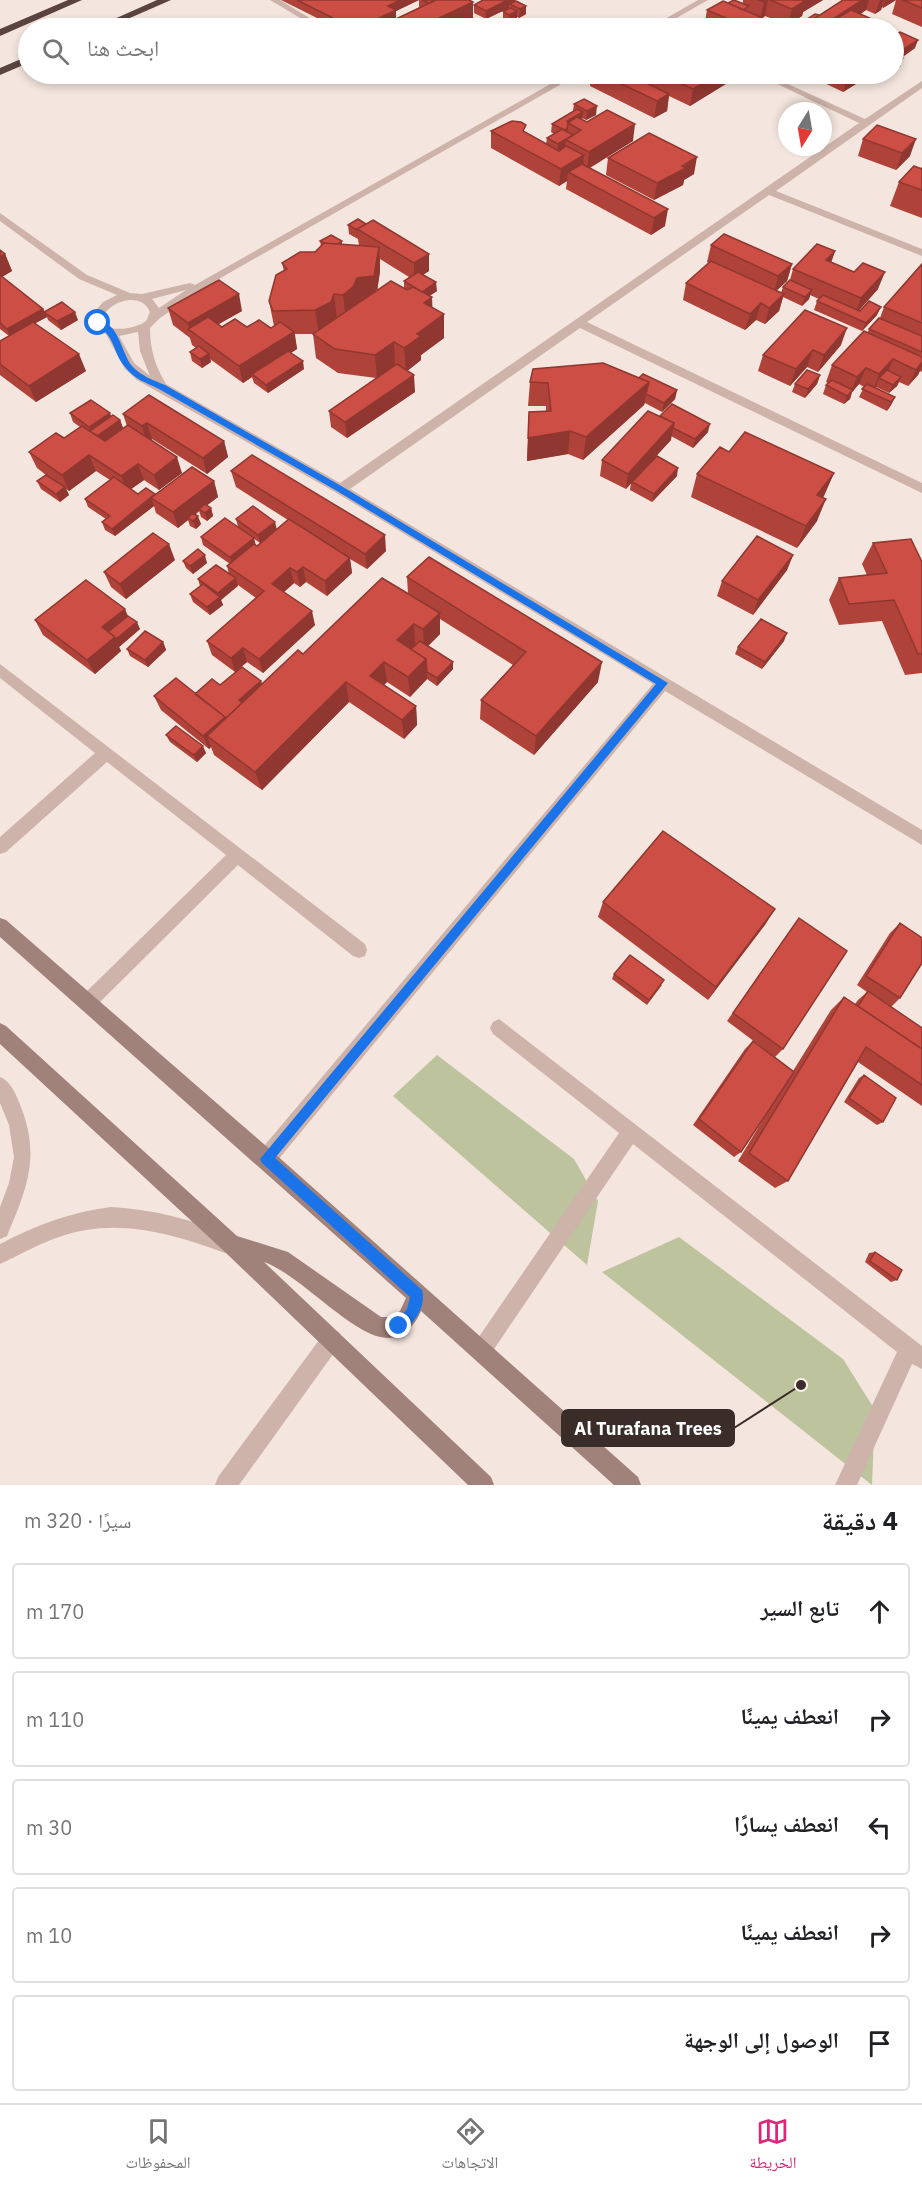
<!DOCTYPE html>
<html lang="ar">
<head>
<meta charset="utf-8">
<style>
  body { margin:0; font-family:"IBM Plex Sans","Noto Naskh Arabic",sans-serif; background:#f6f6f6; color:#202124; direction:rtl }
  .compass { position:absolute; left:778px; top:102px; width:54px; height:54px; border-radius:50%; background:#fff; box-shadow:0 3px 9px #0003; rotate:191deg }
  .stop { position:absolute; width:18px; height:18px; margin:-14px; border:4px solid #1a73e8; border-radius:50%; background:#fff }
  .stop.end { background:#1a73e8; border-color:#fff; box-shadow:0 2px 6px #0008 }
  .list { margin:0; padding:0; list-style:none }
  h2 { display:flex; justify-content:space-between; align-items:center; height:78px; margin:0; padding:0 24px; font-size:26px }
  h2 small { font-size:20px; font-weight:400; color:#757577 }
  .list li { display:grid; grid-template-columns:39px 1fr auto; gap:18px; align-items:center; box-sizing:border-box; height:96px; margin:0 12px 12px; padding:0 12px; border:2px solid #e0e0e0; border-radius:6px }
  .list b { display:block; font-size:22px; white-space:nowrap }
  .list em { font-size:20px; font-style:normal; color:#757577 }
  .icon { flex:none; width:33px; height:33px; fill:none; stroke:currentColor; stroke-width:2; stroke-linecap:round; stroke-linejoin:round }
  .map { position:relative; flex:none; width:922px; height:1485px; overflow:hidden; direction:ltr }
  .search { position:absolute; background:#fff; box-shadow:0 3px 9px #0003; left:18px; right:18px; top:18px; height:66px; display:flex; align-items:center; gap:15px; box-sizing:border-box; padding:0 21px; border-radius:33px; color:#757577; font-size:22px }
  .sheet { height:618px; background:#fff }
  nav { display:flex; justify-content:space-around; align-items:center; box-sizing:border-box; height:84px; border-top:2px solid #e0e0e0; background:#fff; font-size:16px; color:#757577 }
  nav a { display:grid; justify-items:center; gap:3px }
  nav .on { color:#db2777 }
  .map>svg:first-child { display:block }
  .green { fill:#bdc49d }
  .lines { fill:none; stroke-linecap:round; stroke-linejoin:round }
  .lane { fill:#cdb3a9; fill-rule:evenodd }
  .street { fill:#cdb3a9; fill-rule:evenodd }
  .secondary { fill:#a1827a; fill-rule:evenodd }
  .highway { fill:#5b4440; fill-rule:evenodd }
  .wall { fill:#af433a; fill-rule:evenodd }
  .shaded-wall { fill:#8f3730 }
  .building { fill:#cc4e44; stroke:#8f3730; stroke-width:1.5 }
  .route { fill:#1a73e8 }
  .leader { fill:none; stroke:#3a2c29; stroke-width:2 }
  .callout-dot { fill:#3a2c29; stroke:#fbf1eb; stroke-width:2 }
  .callout { fill:#3a2c29; stroke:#3a2c29; stroke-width:2 }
  .callout-label { font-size:18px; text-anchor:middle; font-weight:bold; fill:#fff }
</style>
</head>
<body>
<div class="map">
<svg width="922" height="1485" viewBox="0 0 922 1485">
  <rect width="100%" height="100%" fill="#f4e6de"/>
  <!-- green -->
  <path class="green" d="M437,1055L574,1159L598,1201L587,1265L393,1096Z
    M679,1237L843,1359L875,1410L872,1485L602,1272Z"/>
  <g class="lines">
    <!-- lane -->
    <path class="lane" d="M270,0H280L326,28H317Z"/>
    <!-- street -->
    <path class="street" d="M698,0H708L659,28H649Z
      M568,74H579L217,280L160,318L150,328C150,349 155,366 166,384L340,483L859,123L756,74H766L865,119L922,81V88L776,191L922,249V256L769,195L587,322L922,483V493L580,328L350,489L922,830V845L665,691L273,1166L266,1168L259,1166L257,1159L259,1152L653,684L335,492L137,380L125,369L106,334L99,331L91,316L103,302L117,295L79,279L0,221V213L87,275L130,293L142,294L190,283L195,285ZM186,290L159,308L152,299ZM130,300C140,300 146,303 150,312C148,315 148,318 146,321C139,327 114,333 107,325C105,323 104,319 103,316C109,306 119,301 130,300ZM138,332L140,351L150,376L134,363L119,336Z
      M0,664L365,944L367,950L365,956L359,958L353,956L238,865L93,1009L87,1012L81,1009L78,1003L81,997L226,855L107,762L6,852L0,854V837L95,753L0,678Z
      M499,1019L922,1346V1369L912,1364L857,1485H835L897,1352L633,1144L488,1358L481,1361L474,1358L471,1351L474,1344L619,1133L493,1034L490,1028L493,1022Z
      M0,1077C10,1081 15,1092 19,1102C41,1155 28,1186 7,1236L0,1239V1207L9,1183L14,1157L9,1125L0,1103Z
      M111,1207C153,1209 193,1220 232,1236L235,1243L232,1250L225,1253C170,1233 116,1217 59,1237C38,1244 20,1255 0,1264V1244C36,1225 71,1212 111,1207Z
      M332,1329L339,1332L342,1339L339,1346L239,1485H215L218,1477L325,1332Z"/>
    <!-- secondary -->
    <path class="secondary" d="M0,918L6,920L273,1152L638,1477L641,1485H614L421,1311C415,1325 404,1338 387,1338C353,1337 301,1275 264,1262L491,1477L494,1485H468L225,1252L0,1044V1023L6,1026L237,1236L288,1252L381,1317H392L400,1311L406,1298L0,937Z"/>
    <!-- highway -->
    <path class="highway" d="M68,0H82L0,36V29Z
      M157,0H171L107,28H94Z
      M28,56V63L0,75V68Z"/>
  </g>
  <!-- wall -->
  <path class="wall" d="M281,0H469L473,2V18L452,28H381V26L420,7H419V0L396,11V19L376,28H337Z
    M483,0H515L526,14L519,18L517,17V20L509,24L503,20V11L509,9V8L486,19L474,13V5Z
    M743,0H823L803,12L802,16L792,22L798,25L819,15L843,0H896L883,8L882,7L881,10L875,14L866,10L861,14L870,26V28H781L787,25L765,16L762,18L778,28H708L704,27L707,10L728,3L743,4Z
    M896,0H922V27L892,14Z
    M894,36L915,48L901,58H903L900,67L894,71Z
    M591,74H628L645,82L647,74H730L729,82L690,106L669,96L667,111L654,118L590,86Z
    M813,74H855L856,84L843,92L812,77Z
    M859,74H889L875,83L859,75Z
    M574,104L596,115L586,120L582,118V120L633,141L590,168L665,226L651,235L566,189L567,181L559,186L491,148V131L526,133L546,144L547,138L554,134L551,132L552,124L573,111Z
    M863,139L910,156L896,170L858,156Z
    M608,158L694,174L684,180L683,185L654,200L606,175Z
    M922,167V218L890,206L899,182Z
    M358,219L429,271L423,275L437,291L429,296L432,308L444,314V338L421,355V360L407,371L415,392L347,438L331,427L329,411L376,378L338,373L316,358L313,334H295L297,349L291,353L304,369L268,393L254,383L252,377L243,383L210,359L211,362L202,368L192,361L190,352L196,348L192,345L190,338L173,325L168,308L242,311L218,324L222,327L271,328L274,326L269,301L284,271L282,263L315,252L321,246L320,241H342V244L359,246L358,239L349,234L348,225ZM380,259L409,277L404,281V289L377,290L380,271Z
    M711,245L792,264L787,281L776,291L781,293L783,287L790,280L793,269L835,251L831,263L878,289L859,310L877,315L862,331L814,310L817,301L819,299L810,295L809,299L802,306L783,297L779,311L765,324L756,320L745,330L683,300L686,283L709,263L707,262Z
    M0,250L5,254L12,271L2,277L43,309L45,312L78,320L61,330L48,320L47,317L35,323L86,371L36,402L0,375V341L9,336L0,329Z
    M922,264V372L920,371L918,375L908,386L899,382L897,386L889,393L876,387L875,388L895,397L891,405L887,411L859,397L864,387L859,384L852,392L850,399L844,404L823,394L826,385L828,383L826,382L832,365L868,332L869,329L880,318L884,307Z
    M841,345L818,372L807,367L790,386L758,371L763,355Z
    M820,375L817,384L805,398L792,392L795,384Z
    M639,378L677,390L675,399L662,412L645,403L644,405L583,460L568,454L527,461L529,412L546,411V406H528L530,382Z
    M70,413L111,416L120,420L123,428L105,441L127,426L123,414L224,441L228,457L207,474L152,439L151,440L182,473L159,490L144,480L131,489L138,494H155L214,481L218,497L207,505L211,508L213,516L207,521L201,517L199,511L195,515L201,524L196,529L190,526L188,520L178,528L156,513L154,506L115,536L105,530L102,522L106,519L88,507L85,499L110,480L96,471L69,491L66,489L69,495L60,502L41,489L37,481L46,475L37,468L29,452L64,438L80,427L73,422Z
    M660,416L708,432L693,448L671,436V440L642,471L677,476L652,502L630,490L631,483L626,489L600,476L602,460Z
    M729,452L834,473L823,497L817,521L797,548L691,497L697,474Z
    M231,471L386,551L367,569L350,559L352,573L327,596L306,582L300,587L294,583L284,592L315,625L263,673L247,662L235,672L212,655L207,641L256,598L238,585L221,600L223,605L210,615L193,602L190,594L200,586L198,579L229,574L227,566L230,564L203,545L201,537L254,538L255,545L257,546L260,543L238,527L236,519L277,529L288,520L236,487Z
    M873,543L922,562V673L905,675L882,621L839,625L829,600L839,578L867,575L862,564Z
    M793,555L787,570L753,615L717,596L722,581Z
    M175,560L126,599L111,587L104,572Z
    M183,561L207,563L193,574L186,568Z
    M407,577L598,682L534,755L480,719L481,700L513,665L440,619V634L428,646L453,662V669L437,686L427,679L410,697L387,682L384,685L416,706L417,725L404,739L349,702L262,790L214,755L211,747L209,749L161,710L154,696L195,694L220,685L261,681L262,684L303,654L408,594Z
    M128,616L140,629L119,647L121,651L95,674L43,635L35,620Z
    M784,641L762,669L735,654L738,647Z
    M163,642L166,650L148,667L130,656L127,649Z
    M166,735L206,753L197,762L170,742Z
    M603,902L775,909L708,1000L598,917Z
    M900,923V998L891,1007L922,1028V1106L858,1062L788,1181L775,1188L738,1161L778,1095L741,1152L734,1157L693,1125L745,1049L753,1041L793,1071L831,1010L844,997L855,1004L858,1000L867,992L857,985L890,933Z
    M791,929L783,1049L775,1057L727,1021Z
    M614,974L662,985L647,1005L612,979Z
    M864,1075L883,1122L877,1125L844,1102L859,1078Z
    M875,1252L897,1280L891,1282L865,1262L869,1253Z"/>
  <!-- shaded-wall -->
  <path class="shaded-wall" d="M401,0H419L396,11V19L376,28H358L388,6Z
    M508,0H515V5L509,4V8L486,19V11Z
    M768,0L765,16L760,19L764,2Z
    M802,0H823L803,12L802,16L788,25L792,9Z
    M862,0H869L866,10L839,28L824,26L823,28H820L821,27Z
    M880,0H884L881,10L875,14Z
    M885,0H896L883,8Z
    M473,2V18L452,28H418Z
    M526,6V14L519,18L520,9Z
    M517,11V20L509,24V15Z
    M872,19L869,28L867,22Z
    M918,40L915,48L901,58L904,49Z
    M903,58L900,67L894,71V64Z
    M719,74H730L729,82L690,106L693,89Z
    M877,74H889L875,83Z
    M859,75L856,84L843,92L846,83Z
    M669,94L667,111L654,118L657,101Z
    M597,106L596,115L586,120L587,111Z
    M583,112L582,121L568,123L567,137L564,139L567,121Z
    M635,124L633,141L587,169L589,152Z
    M573,135L566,140L565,148L557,152L558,144Z
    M916,139L910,156L896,170L902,153Z
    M584,155L583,172H568L567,181L559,186L561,169Z
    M697,157L694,174L684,180L683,185L654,200L657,183Z
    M668,209L665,226L651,235L654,218Z
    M379,247L380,271L376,300L346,319L343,295L357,278Z
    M835,251L829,268L826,260Z
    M5,254L12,271L0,278V257Z
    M429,254V271L414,280V263Z
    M792,264L787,281L774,293L778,276Z
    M885,272L878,289L855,315L861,298Z
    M436,282L437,291L422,301V292Z
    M812,290L809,299L802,306L805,297Z
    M239,294L242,311L198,336L189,330L188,323Z
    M334,294L337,318L319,334L315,310Z
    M784,294L779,311L765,324L769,308Z
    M432,297L433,321L424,303Z
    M761,303L756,320L745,330L750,314Z
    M881,307L877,315L862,331L866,323Z
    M43,309L47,317L10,337L7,329Z
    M75,312L78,320L61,330L57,321Z
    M444,314V338L421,355V360L406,372L404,348L417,334Z
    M847,328L841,345L818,372L824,355Z
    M294,332L297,349L254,376L252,374V377L243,383L239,366Z
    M394,342L395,366L377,378L375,355Z
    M813,350L807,367L790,386L796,369Z
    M79,354L86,371L36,402L29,386Z
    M209,354L211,362L202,368L200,359Z
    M893,359L886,376L879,378L876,387L873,391L879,374Z
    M303,361L304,369L268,393L266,385Z
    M922,362V366L918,375L908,386L916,370Z
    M866,368L859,384L852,392L850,399L844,404L847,396L851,392L857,377Z
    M414,375L415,392L347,438L345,422Z
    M820,375L817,384L805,398L808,389Z
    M901,377L897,386L889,393L893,385Z
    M649,382L644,405L583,460L586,437Z
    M677,390L675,399L662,412L664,403Z
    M895,397L891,405L887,411L891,402Z
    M110,413L113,421L90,431L89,427Z
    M120,420L123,428L100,444L97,436Z
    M147,423L152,439L147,443L142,426Z
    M674,423L671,440L626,489L628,474Z
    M710,424L708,432L693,448L695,439Z
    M570,431L568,454L527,461L528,438Z
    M224,441L228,457L207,474L203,458Z
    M89,455L96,471L69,491L62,475Z
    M177,457L182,473L159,490L154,475Z
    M138,464L144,480L127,492L121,476Z
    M678,468L677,476L652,502L654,494Z
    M834,473L824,496L808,517L817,495Z
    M214,481L218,497L201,510L199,509V511L190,519L188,518V520L178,528L173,512Z
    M65,487L69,495L60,502L56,494Z
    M151,498L154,506L115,536L112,529Z
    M826,499L817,521L797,548L806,526Z
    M211,508L213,516L207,521L205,513Z
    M198,516L201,524L196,529L193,521Z
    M275,522L277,530L260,543L258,535Z
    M385,535L386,551L367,569L365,554Z
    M254,538L256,546L232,565L230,557Z
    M169,544L175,560L126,599L120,584Z
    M205,555L207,563L193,574L190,566Z
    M793,555L787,570L753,615L758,600Z
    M350,558L352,573L327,596L325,581Z
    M303,567L306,582L300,587L297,572Z
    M290,568L294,583L276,599L272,584Z
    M236,578L238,586L221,600L223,605L210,615L207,607L220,598L218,593Z
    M125,609L131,623L137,622L140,629L119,647L121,651L95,674L87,660L102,627Z
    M312,611L315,625L263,673L259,659Z
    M440,613V634L424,650L423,629Z
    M414,624L415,645L399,661L397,640Z
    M787,633L784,641L762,669L765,662Z
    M163,642L166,650L148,667L145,660Z
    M243,648L247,662L235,672L231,658Z
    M426,659L427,679L410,697L408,677Z
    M384,662L387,682L373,696L370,676Z
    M453,662V669L437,686V678Z
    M602,662L598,682L534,755L536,736Z
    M261,681L263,689L242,707L239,700Z
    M346,682L349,702L262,790L255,772Z
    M416,706L417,725L404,739L402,720Z
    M225,717L227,724L207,736L211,747L209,749L203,736Z
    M203,746L206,753L197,762L194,755Z
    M775,909L765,925L708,1000L716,987Z"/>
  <!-- building -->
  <path class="building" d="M297,0H401L388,6L396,10L358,28H353Z
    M422,0H436L429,3Z
    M436,0H469L473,2L418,28H385L381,26Z
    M483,0H508L486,11L474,5Z
    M734,0L749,6L743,10L728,3Z
    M758,0H768L764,2Z
    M770,0H806L792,9Z
    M843,0H862L821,27L809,22Z
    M903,0H922V8Z
    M516,1L526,6L520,9L509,4Z
    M723,1L779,25L773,28H749L707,10Z
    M511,8L517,11L509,15L503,11Z
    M851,10L872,19L867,22L871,26L870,28H829L824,26Z
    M815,14L819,15L809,22L808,27L805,28H781L791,22L798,25Z
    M900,32L918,40L904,49L894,45V36Z
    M894,54L903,58L894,64Z
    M601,74H628L669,94L657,101Z
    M660,74H719L693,89Z
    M824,74H855L859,75L846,83Z
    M584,99L597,106L587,111L574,104Z
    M577,109L583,112L567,121L569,123H568L567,129L565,130L552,124Z
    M607,110L635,124L589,152L566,140L581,130L568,123L577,117L587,122Z
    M512,121L521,122L526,125L523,131L559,151L566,146L584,155L561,169L491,131Z
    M877,125L916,139L902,153L863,139Z
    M562,129L573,135L558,144L547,138Z
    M649,133L697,157L682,166L686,168L657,183L608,158Z
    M582,164L668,209L654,218L568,172Z
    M914,166L922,169V190L899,182Z
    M358,219L366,224L357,229V230L348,225Z
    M373,220L429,254L414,263L357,229Z
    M724,234L792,264L778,276L711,245Z
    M331,235L342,241L338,244L324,243L320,241Z
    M324,243L379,247L374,276L357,278L353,287L343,295L334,294L331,302L315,310L273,311L269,301L276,275L287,269L282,263L300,252H315Z
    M817,244L835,251L826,260L854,272L863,263L885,272L861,298L793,269Z
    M0,250L5,254L0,257Z
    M711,261L784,294L769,308L761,303L750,314L686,283Z
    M922,264V323L884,307Z
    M418,272L436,282L422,292L404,281Z
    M0,275L43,309L7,329L0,323Z
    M219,280L239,294L188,323L168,308Z
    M790,280L812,290L805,297L783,287Z
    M391,281L407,290L413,287L432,297L424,303L444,314L417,334L421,336L404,348L394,342L375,355L335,349L313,334Z
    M823,295L860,311L869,301L881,307L866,323L817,301Z
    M62,302L75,312L57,321L44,312Z
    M805,310L847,328L824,355L813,350L796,369L763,355Z
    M208,317L222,327L235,319L247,327L259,320L271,328L280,322L294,332L239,366L188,329Z
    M879,318L922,336V352L869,329Z
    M33,322L79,354L29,386L0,364V341Z
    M864,331L922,357V362L916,370L893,359L879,374L866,368L857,377L832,365Z
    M199,346L209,354L200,359L190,352Z
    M288,351L303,361L266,385L252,374Z
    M603,363L649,382L586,437L570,431L528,438L529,412L551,411L548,383L530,382L533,369Z
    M397,364L414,375L345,422L329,411Z
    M807,370L820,375L808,389L795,384Z
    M887,370L901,377L893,385L879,378Z
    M643,374L677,390L664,403L646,394L649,382L639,378Z
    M832,380L853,390L847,396L826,385Z
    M867,384L895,397L891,402L862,389Z
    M149,395L224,441L203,458L147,423L142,426L123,414Z
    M91,400L110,413L89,427L70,413Z
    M672,404L710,424L695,439L673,428L674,423L660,416Z
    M648,411L674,423L628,474L602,460Z
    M113,415L120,420L97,436L90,431Z
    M128,425L177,457L154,475L138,464L121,476L89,455L62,475L29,452L56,433L64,438L82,426L105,441Z
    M745,432L834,473L817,495L826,499L806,526L697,474L720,447L729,452Z
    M252,455L385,535L365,554L231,471Z
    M657,456L678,468L654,494L632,482Z
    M192,467L214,481L173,512L151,498Z
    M46,475L65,487L56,494L37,481Z
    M114,477L138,494L146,488L155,494L112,529L102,522L110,516L85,499Z
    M205,504L211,508L205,513L199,509Z
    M253,506L275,522L258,535L236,519Z
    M192,513L198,516L193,521L188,518Z
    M225,518L254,538L230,557L201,537Z
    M289,519L350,558L325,581L303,567L297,572L290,568L272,584L312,611L259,659L243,648L231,658L207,641L264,591L227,566L254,544L257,546Z
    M153,533L169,544L120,584L104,572Z
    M757,536L793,555L758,600L722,581Z
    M911,539L922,562V654H918L894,600L849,604L839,578L887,573L873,543Z
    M198,549L205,555L190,566L183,561Z
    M429,557L602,662L536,736L481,700L526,652L407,577Z
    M216,565L236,578L218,593L198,579Z
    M382,578L440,613L423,629L414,624L397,640L426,659L408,677L384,662L370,676L416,706L402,720L346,682L255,772L207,736L298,650L303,654Z
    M86,580L125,609L102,627L115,637L87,660L35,620Z
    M203,584L220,597L207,607L190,594Z
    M128,616L137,622L116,639L115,637L108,632Z
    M761,619L787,633L765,662L738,647Z
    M145,631L163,642L145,660L127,649Z
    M420,641L453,662L437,678L427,672L426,659L411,649Z
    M242,667L261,681L239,700L242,703L225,719V717L195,694L212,679L220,685Z
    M176,678L225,717L203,736L154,696Z
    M176,726L203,746L194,755L166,735Z
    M663,831L775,909L716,987L603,902Z
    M799,918L847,951L783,1049L733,1013Z
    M900,923L922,938V963L900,998L866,976Z
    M630,955L664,980L649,1000L614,974Z
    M868,991L922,1028V1049L858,1006Z
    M844,997L922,1049V1085L866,1047L788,1181L749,1153Z
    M753,1041L794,1072L741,1152L699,1119Z
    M864,1075L896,1098L883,1122L849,1098Z
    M875,1252L902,1270L897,1280L870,1261Z"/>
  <!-- route -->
  <path class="route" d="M96,321C119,320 121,353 132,366C141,376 153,380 165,385L343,487L668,683L275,1158L422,1290C427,1305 413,1327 399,1333L395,1331L393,1326L407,1309L410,1297L262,1163L260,1159L656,684L337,491L159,389C147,383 134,379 126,368C111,351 118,340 96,324Z"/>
  <!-- callouts -->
  <path class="leader" d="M801 1385L734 1428"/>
  <circle class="callout-dot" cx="801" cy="1385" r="6"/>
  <rect class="callout" x="562" y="1410" width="172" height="36" rx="6"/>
  <g class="callout-label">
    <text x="648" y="1435">Al Turafana Trees</text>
  </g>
</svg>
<svg class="compass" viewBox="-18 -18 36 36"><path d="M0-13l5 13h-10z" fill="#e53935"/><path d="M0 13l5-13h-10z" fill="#757577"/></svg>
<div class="stop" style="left:98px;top:323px"></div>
<div class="stop end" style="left:399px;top:1326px"></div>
<div class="search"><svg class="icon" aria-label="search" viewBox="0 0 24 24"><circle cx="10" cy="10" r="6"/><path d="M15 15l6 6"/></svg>ابحث هنا</div>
</div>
<section class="sheet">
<h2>4 دقيقة<small>سيرًا · 320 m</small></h2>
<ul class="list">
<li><svg class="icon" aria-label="ahead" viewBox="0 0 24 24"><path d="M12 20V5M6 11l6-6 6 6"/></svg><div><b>تابع السير</b></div><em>170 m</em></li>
<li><svg class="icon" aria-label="right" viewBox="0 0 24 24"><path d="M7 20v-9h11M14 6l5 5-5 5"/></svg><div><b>انعطف يمينًا</b></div><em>110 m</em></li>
<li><svg class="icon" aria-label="left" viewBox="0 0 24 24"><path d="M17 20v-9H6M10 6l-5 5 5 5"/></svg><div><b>انعطف يسارًا</b></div><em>30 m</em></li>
<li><svg class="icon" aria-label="right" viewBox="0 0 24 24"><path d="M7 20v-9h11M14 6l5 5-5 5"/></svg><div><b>انعطف يمينًا</b></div><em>10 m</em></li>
<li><svg class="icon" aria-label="arrive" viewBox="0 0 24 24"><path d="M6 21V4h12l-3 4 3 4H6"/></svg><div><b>الوصول إلى الوجهة</b></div></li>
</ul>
</section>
<nav>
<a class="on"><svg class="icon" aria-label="map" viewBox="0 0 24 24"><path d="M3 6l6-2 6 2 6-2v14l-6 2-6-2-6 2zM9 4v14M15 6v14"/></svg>الخريطة</a>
<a><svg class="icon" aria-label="directions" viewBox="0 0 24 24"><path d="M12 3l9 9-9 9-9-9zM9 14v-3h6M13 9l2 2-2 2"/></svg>الاتجاهات</a>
<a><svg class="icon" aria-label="saved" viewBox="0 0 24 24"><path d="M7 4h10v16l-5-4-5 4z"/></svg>المحفوظات</a>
</nav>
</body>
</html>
